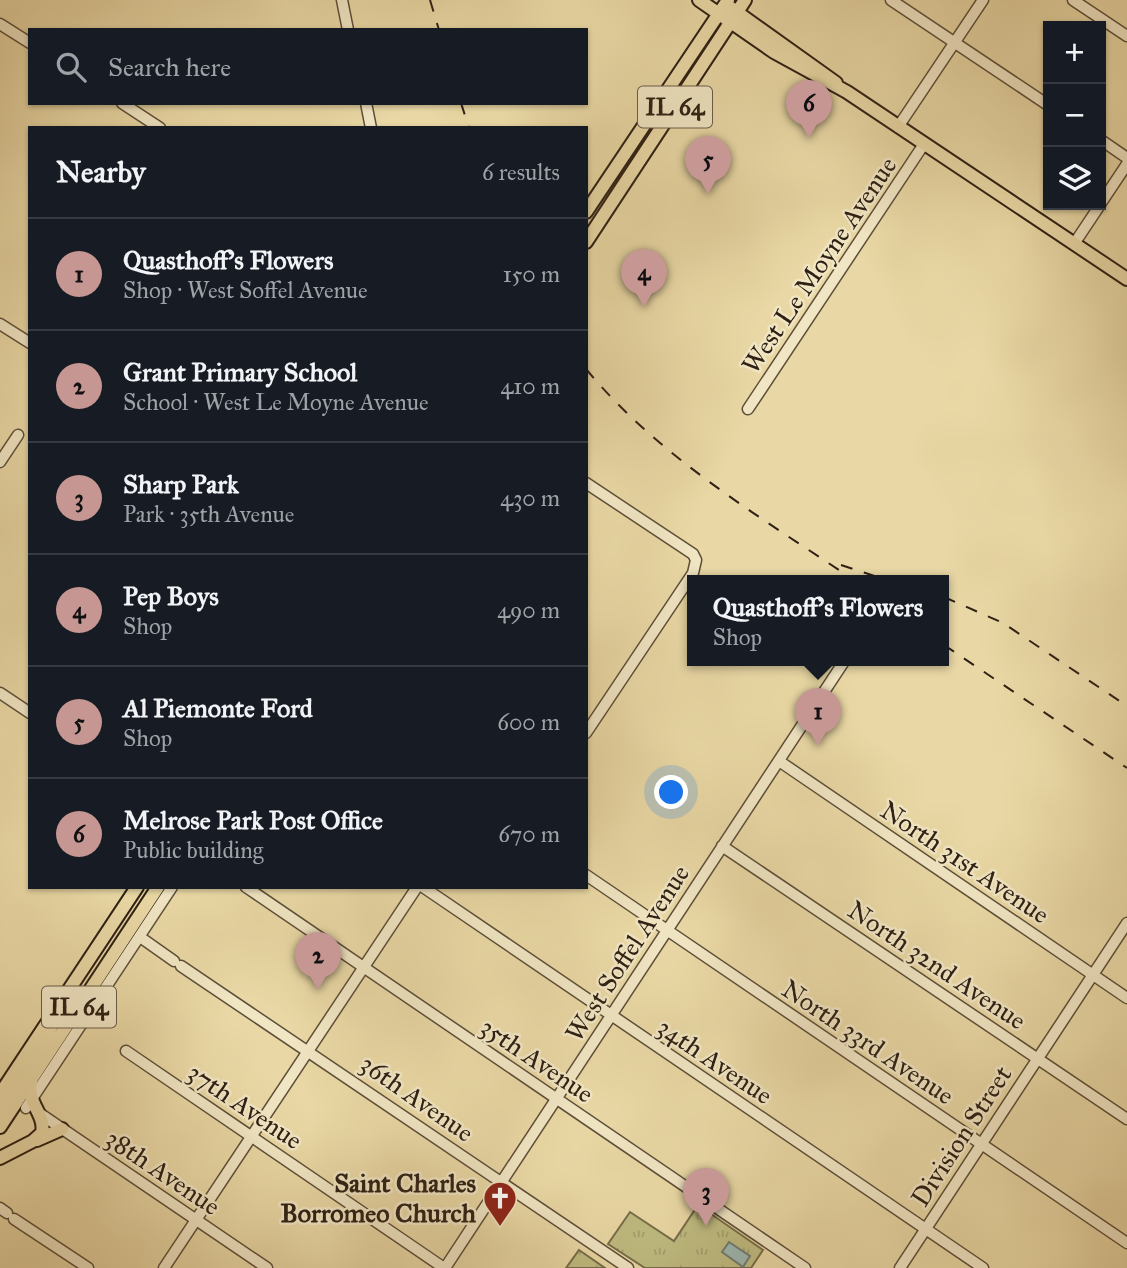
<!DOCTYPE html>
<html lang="en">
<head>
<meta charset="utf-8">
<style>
  body { margin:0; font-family:"IM FELL Great Primer",serif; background:#242831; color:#f1f3f6 }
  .controls { position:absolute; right:21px; top:21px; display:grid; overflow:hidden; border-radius:0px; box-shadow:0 2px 5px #0004 }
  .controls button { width:63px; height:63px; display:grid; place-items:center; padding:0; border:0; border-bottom:2px solid #363941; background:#171b24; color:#f1f3f6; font:35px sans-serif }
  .you { position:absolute; left:672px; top:793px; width:24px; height:24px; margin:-18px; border:5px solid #fff; border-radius:50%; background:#1a73e8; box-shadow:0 0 0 10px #1a73e833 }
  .badge { display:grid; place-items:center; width:46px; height:46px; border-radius:50%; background:#c59692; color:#111; font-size:23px; font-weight:700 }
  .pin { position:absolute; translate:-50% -58px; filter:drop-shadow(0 2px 4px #0008) }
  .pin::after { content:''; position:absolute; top:37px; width:24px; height:21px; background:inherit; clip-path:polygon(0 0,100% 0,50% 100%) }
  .popup { position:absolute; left:687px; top:575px; width:262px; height:91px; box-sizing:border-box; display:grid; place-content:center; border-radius:0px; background:#171b24; filter:drop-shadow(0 2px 5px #0005); font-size:23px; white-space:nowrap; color:#9ea1a6 }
  .popup b { font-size:26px; color:#f1f3f6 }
  .popup::after { content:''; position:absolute; left:50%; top:100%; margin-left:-14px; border:14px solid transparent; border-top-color:#171b24 }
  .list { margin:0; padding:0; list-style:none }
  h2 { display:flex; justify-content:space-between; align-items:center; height:91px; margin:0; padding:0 28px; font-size:30px }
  h2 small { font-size:23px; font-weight:400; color:#9ea1a6 }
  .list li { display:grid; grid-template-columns:46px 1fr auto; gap:21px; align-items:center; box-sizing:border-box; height:112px; padding:0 28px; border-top:2px solid #363941 }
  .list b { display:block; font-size:26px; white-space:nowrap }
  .list p { margin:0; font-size:23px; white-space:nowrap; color:#9ea1a6 }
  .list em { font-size:23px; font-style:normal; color:#9ea1a6 }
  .icon { flex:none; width:38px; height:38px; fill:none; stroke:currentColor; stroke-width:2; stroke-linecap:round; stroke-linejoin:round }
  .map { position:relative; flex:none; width:1127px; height:1268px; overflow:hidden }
  .search { position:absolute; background:#171b24; box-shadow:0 2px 5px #0004; left:28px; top:28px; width:560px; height:77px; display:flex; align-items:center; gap:18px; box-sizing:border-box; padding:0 24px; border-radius:0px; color:#9ea1a6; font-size:26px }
  .panel { position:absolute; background:#171b24; box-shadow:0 2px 5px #0004; left:28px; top:126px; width:560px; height:763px; border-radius:0px }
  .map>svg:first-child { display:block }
  .park { fill:url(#park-tufts); stroke:#766e4a; stroke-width:2 }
  .water { fill:#9cb8b2; stroke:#707b73; stroke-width:2 }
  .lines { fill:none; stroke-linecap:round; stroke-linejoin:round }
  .minor-casing { stroke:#5d4e38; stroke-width:13 }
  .major-casing { stroke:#2e2014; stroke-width:16 }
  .minor { stroke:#f1e6c4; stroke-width:10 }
  .major { stroke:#e9d8a5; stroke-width:12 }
  .rail { stroke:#2e2014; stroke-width:2; stroke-dasharray:12 12; stroke-linecap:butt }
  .labels { text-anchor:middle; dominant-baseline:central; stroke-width:5; stroke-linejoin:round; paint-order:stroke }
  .shield { fill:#f1e6c4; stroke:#685b49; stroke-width:2 }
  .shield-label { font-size:24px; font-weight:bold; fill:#2e2014 }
  .street-label { font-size:26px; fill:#2e2014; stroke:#f1e6c4 }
  .poi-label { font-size:26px; font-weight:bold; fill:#2e2014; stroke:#f1e6c4; text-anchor:end }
</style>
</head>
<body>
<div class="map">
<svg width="1127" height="1268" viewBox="0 0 1127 1268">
  <defs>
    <pattern id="park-tufts" width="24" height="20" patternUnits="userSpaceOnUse" patternTransform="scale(1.75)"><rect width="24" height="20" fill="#bfbc81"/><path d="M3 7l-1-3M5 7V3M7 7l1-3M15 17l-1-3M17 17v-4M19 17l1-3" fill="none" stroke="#a4a16f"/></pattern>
  </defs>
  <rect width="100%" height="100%" fill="#e9d8a5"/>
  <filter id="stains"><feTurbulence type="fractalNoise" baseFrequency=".00286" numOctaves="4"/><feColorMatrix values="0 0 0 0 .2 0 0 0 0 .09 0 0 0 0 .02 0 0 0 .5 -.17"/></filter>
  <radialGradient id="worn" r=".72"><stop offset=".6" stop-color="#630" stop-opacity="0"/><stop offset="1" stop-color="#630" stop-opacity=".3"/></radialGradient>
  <!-- park -->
  <path class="park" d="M698,1205L763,1250L751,1268H645L608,1244L630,1212L674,1241Z
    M579,1250L605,1268H566Z"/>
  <!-- water -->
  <path class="water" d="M729,1242L750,1256L743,1267L722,1252Z"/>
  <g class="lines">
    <defs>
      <path id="minor" d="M342,0L348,30
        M891,0L1048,105
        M1073,0L1127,36
        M0,24L30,43
        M122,103L160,128
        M366,103L371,128
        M898,127L983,0
        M1101,140L1127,158
        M1101,203L1127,164
        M1074,244L1100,205
        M0,324L30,343
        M748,409L924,144
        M0,462L18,435
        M586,483L693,554L696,560L693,573L586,733
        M0,693L30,713
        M779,761L1127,998
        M722,846L1127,1119
        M586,875L1127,1243
        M246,887L805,1268
        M423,887L983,1268
        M140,937L174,961
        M181,966L628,1268
        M126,1051L444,1268
        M26,1108L172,887
        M39,1113L267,1268
        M0,1208L7,1213
        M14,1219L88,1268
        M164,1268L417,887
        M445,1268L845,660
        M900,1268L1127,923"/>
      <path id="major" d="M699,0L774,52L847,92L1127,279
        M731,8L836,83
        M586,212L728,0
        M586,242L745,0
        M0,1094L137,887
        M0,1112L52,1026
        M0,1127L158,887
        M37,1140L62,1129
        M0,1158L33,1141L42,1133C46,1114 26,1103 31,1082"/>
    </defs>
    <!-- minor casing -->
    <use href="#minor" class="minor-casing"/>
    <!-- major casing -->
    <use href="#major" class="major-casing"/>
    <!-- minor -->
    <use href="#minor" class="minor"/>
    <!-- major -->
    <use href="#major" class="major"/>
    <!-- rail -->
    <path class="rail" d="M430,0L439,30
      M461,103L469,128
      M586,369C659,457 760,517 854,580
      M841,565L887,580
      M944,597L1003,623L1127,706
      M944,645L1127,768"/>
  </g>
  <!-- icons -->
  <defs>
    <symbol id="church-pin" viewBox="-11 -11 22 30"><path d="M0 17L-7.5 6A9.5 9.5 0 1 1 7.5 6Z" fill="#8f2418" stroke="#f1e6c4"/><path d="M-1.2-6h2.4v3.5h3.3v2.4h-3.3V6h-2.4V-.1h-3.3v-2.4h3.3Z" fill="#fff"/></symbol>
  </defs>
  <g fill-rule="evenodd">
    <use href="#church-pin" x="481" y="1179" width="38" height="52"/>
  </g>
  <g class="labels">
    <!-- shield labels -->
    <g class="shield">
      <rect x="638" y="86.5" width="74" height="41" rx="5"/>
      <rect x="42" y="986.5" width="74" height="41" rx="5"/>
    </g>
    <g class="shield-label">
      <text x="675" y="107">IL 64</text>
      <text x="79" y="1007">IL 64</text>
    </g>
    <!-- street labels -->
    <g class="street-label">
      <text transform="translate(819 265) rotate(-56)">West Le Moyne Avenue</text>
      <text transform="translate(965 862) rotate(34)">North 31st Avenue</text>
      <text transform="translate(627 953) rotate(-57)">West Soffel Avenue</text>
      <text transform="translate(937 965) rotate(34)">North 32nd Avenue</text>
      <text transform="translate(868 1042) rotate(34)">North 33rd Avenue</text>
      <text transform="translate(537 1060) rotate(34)">35th Avenue</text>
      <text transform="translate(715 1061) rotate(34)">34th Avenue</text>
      <text transform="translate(417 1098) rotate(35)">36th Avenue</text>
      <text transform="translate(245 1106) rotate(34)">37th Avenue</text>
      <text transform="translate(961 1136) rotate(-57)">Division Street</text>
      <text transform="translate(163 1172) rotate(34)">38th Avenue</text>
    </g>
    <!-- poi labels -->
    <g class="poi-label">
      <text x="476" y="1183">Saint Charles<tspan x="476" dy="30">Borromeo Church</tspan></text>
    </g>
  </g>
  <rect width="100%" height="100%" filter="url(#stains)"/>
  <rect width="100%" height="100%" fill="url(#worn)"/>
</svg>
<div class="controls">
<button>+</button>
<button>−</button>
<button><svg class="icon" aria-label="layers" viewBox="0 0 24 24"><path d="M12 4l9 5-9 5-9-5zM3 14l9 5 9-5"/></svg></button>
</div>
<div class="you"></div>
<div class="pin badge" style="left:818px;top:746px">1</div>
<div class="popup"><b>Quasthoff's Flowers</b>Shop</div>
<div class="pin badge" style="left:318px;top:990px">2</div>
<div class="pin badge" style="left:706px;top:1226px">3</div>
<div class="pin badge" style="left:644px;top:307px">4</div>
<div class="pin badge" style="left:708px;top:194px">5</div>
<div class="pin badge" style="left:809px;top:138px">6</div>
<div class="search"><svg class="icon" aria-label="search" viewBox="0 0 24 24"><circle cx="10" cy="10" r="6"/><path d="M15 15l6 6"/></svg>Search here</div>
<section class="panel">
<h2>Nearby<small>6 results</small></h2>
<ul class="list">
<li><span class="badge">1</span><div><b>Quasthoff's Flowers</b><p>Shop · West Soffel Avenue</p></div><em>150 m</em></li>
<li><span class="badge">2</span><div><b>Grant Primary School</b><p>School · West Le Moyne Avenue</p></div><em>410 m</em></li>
<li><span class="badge">3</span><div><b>Sharp Park</b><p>Park · 35th Avenue</p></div><em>430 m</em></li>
<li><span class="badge">4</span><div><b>Pep Boys</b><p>Shop</p></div><em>490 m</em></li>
<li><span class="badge">5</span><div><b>Al Piemonte Ford</b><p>Shop</p></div><em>600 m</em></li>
<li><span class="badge">6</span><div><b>Melrose Park Post Office</b><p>Public building</p></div><em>670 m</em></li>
</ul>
</section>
</div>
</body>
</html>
